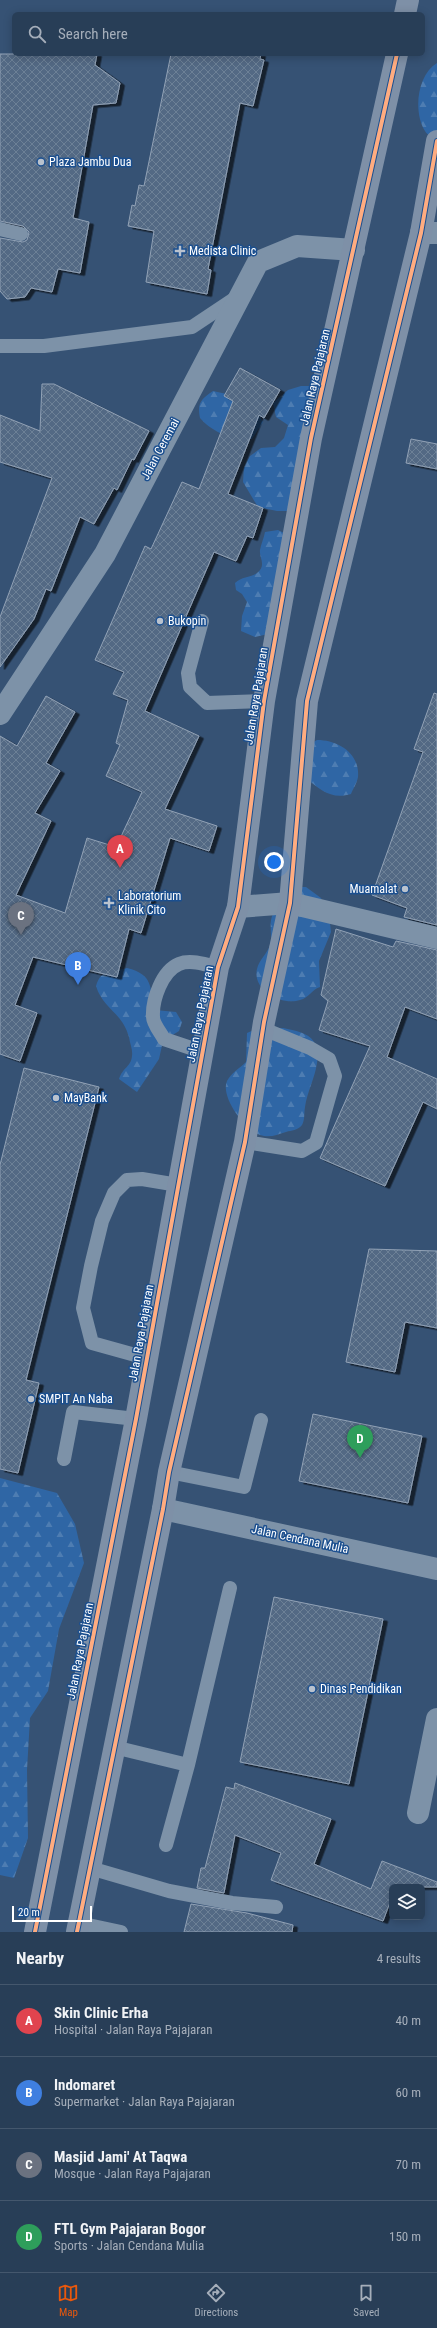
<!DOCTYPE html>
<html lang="en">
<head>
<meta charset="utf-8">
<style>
  body { margin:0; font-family:"Roboto Condensed",sans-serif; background:#30455d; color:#f1f3f6 }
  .controls { position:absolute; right:12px; bottom:12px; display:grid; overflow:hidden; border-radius:6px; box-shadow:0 2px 10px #0003 }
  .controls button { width:36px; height:36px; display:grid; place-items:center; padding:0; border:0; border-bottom:1px solid #44576d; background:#283e57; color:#f1f3f6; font:20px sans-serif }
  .scale { position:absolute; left:12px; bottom:10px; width:80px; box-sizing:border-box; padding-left:4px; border:2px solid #fff; border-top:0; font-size:11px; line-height:14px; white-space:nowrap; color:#fff; -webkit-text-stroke:3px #1b4f8f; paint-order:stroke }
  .you { position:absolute; left:274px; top:862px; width:14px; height:14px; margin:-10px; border:3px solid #fff; border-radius:50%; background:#1a73e8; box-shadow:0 0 0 6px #1a73e833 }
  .badge { display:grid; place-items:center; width:26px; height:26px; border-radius:50%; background:#ea580c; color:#fff; font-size:13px; font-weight:700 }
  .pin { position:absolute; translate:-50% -33px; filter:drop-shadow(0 1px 2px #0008) }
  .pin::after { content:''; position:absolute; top:21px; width:14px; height:12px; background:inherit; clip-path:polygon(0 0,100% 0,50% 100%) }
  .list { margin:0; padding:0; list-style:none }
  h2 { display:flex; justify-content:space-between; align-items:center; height:52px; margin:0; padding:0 16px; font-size:17px }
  h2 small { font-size:13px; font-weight:400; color:#a5aeba }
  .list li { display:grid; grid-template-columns:26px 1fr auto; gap:12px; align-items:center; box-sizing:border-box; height:72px; padding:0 16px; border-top:1px solid #44576d }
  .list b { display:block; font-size:15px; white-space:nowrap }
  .list p { margin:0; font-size:13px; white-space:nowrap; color:#a5aeba }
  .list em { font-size:13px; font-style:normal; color:#a5aeba }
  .icon { flex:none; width:22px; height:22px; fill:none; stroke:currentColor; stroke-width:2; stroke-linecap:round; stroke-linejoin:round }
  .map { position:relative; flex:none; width:437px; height:1932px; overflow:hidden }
  .search { position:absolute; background:#283e57; box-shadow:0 2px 10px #0003; left:12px; right:12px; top:12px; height:44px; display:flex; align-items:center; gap:10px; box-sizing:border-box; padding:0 14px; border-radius:6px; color:#a5aeba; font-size:15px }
  .sheet { height:340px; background:#283e57 }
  nav { display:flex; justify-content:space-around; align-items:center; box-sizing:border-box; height:56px; border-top:1px solid #44576d; background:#283e57; font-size:11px; color:#a5aeba }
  nav a { display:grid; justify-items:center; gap:2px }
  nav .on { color:#ea580c }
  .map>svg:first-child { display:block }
  .forest { fill:url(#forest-firs) }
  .building { fill:url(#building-cross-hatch); stroke:#92a2b6; filter:url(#shadow) }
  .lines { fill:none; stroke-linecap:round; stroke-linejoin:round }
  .service { stroke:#7d92a8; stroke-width:14 }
  .minor { stroke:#7d92a8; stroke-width:22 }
  .tertiary { stroke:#7d92a8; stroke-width:22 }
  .trunk { stroke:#7e90a7; stroke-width:22 }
  .cycleway-casing { stroke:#1b4f8f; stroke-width:6 }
  .cycleway { stroke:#ffac80; stroke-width:4 }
  .poi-dot { fill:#b9c2ce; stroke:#1b4f8f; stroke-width:1.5 }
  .labels { text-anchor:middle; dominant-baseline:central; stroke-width:3; stroke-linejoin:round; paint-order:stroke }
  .poi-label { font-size:12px; fill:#fff; stroke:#1b4f8f; text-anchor:start }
  .street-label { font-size:12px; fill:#fff; stroke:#1b4f8f }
</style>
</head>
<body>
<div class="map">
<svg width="437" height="1932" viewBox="0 0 437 1932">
  <defs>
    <pattern id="forest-firs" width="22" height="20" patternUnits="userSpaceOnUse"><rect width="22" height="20" fill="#2f66a5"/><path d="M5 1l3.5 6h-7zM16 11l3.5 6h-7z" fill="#4e7db2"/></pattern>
    <pattern id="building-cross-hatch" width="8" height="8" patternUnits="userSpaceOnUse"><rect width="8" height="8" fill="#526984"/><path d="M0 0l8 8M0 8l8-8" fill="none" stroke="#6c8096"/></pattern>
    <filter id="shadow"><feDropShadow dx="4.5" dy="2.5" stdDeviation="0" flood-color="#0009"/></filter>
  </defs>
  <rect width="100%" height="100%" fill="#365274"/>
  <!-- forest -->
  <path class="forest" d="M437,63V140C433,137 427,135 425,131C413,112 417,75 437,63Z
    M301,386H313L291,511H277L258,507L243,482L244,467L250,456L261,448L275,447L284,438L288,425L276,417L273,403L288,390Z
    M213,391L231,395L260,416L263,422L252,439C235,443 211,431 200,418C197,403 201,399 213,391Z
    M278,530L284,533L268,634L255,637L241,631L242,616L247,602L242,594L236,590L235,583C242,576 250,578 257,573C267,565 259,558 260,550C261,544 264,538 265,532Z
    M317,740C338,740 360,753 358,777C357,783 353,789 351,794C332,800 320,790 306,778L310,744Z
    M298,887H306L321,898L330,923L331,932L319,961L320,987C311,990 309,998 300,1000C282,1006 252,990 257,969C259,960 267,954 270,945C273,935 268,924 273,914C279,904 290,895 298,887Z
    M127,968C154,975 149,986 155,1010L176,1012L182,1022L179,1031L163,1041L159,1059L137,1092L119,1079C123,1067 131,1067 132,1056C133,1050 130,1044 129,1037C122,1012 103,1009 96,986C102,967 111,973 127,968Z
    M283,1028C304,1032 321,1036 317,1063C315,1078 307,1092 305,1107C304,1112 305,1120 302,1125C297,1131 292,1130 286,1132C276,1135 270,1138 260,1135C245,1130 220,1097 227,1081C231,1073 240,1068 246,1062L247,1033L256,1029Z
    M0,1478L57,1493L75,1524L84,1563L59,1629L48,1691L30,1718L27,1770L28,1838L14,1878L0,1875Z"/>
  <!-- building -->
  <path class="building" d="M0,54H97L95,65L120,83L116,103L93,105L73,218L89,222L80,273L58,269L52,292L31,288L25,297L7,299L0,291V238L23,242L27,240L29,232L23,226L0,221Z
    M171,54H261L260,59L264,60L253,106L240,103L208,269L211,270L207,294L146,282L154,231L128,226L132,205L135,206L139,185L144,186Z
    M240,368L280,390L264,418L259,415L228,494L263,508L253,538L247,536L236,561L214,552L145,711L199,736L165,809L217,826L209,851L170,838L141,933L129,929L117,977L33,957L15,1005L37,1013L20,1061L0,1054V736L17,746L46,696L75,712L46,763L60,771L35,813L51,821L16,895L65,913L87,838L116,847L142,792L106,776L120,745L116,743L128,700L113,694L124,672L95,660L145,546L151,549L182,482L199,489L233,401L224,396Z
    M42,384H54L149,431L134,460L132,459L117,490L114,488L94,524L80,517L51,591L46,589L34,619L0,667V617L52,478L0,462V415L40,431Z
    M411,439L437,444V469L406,463Z
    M434,693L437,694V925L404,917L407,908L372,895L423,752L414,749Z
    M336,929L393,947L396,941L437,950V1019L405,1007L387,1057L437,1079V1109L423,1102L385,1186L320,1158L370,1046L319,1030L328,1001L321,995Z
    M24,1068L99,1087L26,1380L39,1383L18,1473L0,1469V1165Z
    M369,1249L437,1251V1328L405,1322L395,1372L346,1362Z
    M313,1414L422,1436L408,1503L299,1481Z
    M274,1597L383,1619L349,1784L240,1762Z
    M235,1783L331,1819L314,1864L371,1889L382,1861L437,1882V1887H392V1897L383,1921L271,1880L281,1853L235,1835L224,1893L197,1888L201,1868H205L226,1787L234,1789Z
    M191,1904L247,1913L293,1925L292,1932H184Z"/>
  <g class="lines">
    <!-- service -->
    <path class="service" d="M0,229L21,234
      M0,346H44L192,327L237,297
      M202,621L188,673L190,687L207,703L264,701
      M203,1052L164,1039C161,1033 153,1024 153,1017C152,1000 162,971 179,964C191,959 206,965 218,967
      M245,1142L302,1151L316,1143L335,1076L329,1059L310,1048L266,1030L264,1022
      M146,1358L92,1343L83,1308L91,1266L102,1221L114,1193L127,1180L142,1179L178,1185
      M64,1459L73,1412L136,1419
      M169,1472L244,1487L261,1420
      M114,1747L188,1765L230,1588
      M166,1845L188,1765
      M90,1868L169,1891L232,1903L276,1907
      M79,1923L121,1932"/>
    <!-- minor -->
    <path class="minor" d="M421,233H437
      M238,907L290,903L437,938
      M163,1509L437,1569
      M418,1813L437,1719"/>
    <!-- tertiary -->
    <path class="tertiary" d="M0,714L105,554L258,262L297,246L354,250"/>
    <!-- trunk -->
    <path class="trunk" d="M405,14L408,0
      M35,1932L136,1419L218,967L238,907L264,701L311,438L397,54
      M77,1932L163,1509L169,1472L245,1142L264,1022L290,903L307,701L421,233L437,141"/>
    <defs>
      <path id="cycleway" d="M35,1932L136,1419L218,967L238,907L264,701L311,438L397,54
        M77,1932L163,1509L169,1472L245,1142L264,1022L290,903L307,701L421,233L437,141"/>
    </defs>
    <!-- cycleway casing -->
    <use href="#cycleway" class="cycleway-casing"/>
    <!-- cycleway -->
    <use href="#cycleway" class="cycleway"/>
  </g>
  <!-- markers -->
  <g class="poi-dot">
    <circle cx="41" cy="162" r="4"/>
    <path d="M178 245h4v4h4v4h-4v4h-4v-4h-4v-4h4z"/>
    <circle cx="160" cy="621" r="4"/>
    <circle cx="405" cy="889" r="4"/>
    <path d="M107 897h4v4h4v4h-4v4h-4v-4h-4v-4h4z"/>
    <circle cx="56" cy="1098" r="4"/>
    <circle cx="31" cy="1399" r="4"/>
    <circle cx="312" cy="1689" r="4"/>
  </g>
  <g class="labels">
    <!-- poi labels -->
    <g class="poi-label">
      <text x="49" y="162">Plaza Jambu Dua</text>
      <text x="189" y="251">Medista Clinic</text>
      <text x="168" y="621">Bukopin</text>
      <text x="397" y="889" text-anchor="end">Muamalat</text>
      <text x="118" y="896">Laboratorium<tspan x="118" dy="14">Klinik Cito</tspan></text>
      <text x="64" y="1098">MayBank</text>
      <text x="39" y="1399">SMPIT An Naba</text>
      <text x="320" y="1689">Dinas Pendidikan</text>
    </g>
    <!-- street labels -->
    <g class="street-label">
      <text transform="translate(315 377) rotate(-77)">Jalan Raya Pajajaran</text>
      <text transform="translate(160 449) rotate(-62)">Jalan Ceremai</text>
      <text transform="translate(256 696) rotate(-81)">Jalan Raya Pajajaran</text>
      <text transform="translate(200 1014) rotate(-79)">Jalan Raya Pajajaran</text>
      <text transform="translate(141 1333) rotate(-80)">Jalan Raya Pajajaran</text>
      <text transform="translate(300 1539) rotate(12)">Jalan Cendana Mulia</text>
      <text transform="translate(80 1651) rotate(-79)">Jalan Raya Pajajaran</text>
    </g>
  </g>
</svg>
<div class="controls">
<button><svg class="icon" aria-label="layers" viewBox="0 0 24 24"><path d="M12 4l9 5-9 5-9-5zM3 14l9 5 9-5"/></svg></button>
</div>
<div class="scale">20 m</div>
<div class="you"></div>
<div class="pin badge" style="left:120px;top:868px;background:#e0444e">A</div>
<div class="pin badge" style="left:78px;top:985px;background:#3f7fe0">B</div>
<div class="pin badge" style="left:21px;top:935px;background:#6b7280">C</div>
<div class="pin badge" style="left:360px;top:1458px;background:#2e9e5b">D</div>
<div class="search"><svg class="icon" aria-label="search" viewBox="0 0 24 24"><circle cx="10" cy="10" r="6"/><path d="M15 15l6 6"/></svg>Search here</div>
</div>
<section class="sheet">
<h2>Nearby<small>4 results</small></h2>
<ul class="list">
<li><span class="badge" style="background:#e0444e">A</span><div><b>Skin Clinic Erha</b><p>Hospital · Jalan Raya Pajajaran</p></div><em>40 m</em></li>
<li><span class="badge" style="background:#3f7fe0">B</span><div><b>Indomaret</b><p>Supermarket · Jalan Raya Pajajaran</p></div><em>60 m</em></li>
<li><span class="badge" style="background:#6b7280">C</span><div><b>Masjid Jami' At Taqwa</b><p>Mosque · Jalan Raya Pajajaran</p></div><em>70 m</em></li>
<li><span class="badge" style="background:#2e9e5b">D</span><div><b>FTL Gym Pajajaran Bogor</b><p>Sports · Jalan Cendana Mulia</p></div><em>150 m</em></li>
</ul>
</section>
<nav>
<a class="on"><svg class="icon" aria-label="map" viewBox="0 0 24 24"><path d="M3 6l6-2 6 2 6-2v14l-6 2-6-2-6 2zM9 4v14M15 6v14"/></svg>Map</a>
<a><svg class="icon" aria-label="directions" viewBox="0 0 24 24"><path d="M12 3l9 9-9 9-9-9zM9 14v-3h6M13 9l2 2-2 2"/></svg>Directions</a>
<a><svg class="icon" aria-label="saved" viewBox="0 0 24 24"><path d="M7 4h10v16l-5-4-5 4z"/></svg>Saved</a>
</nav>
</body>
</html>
